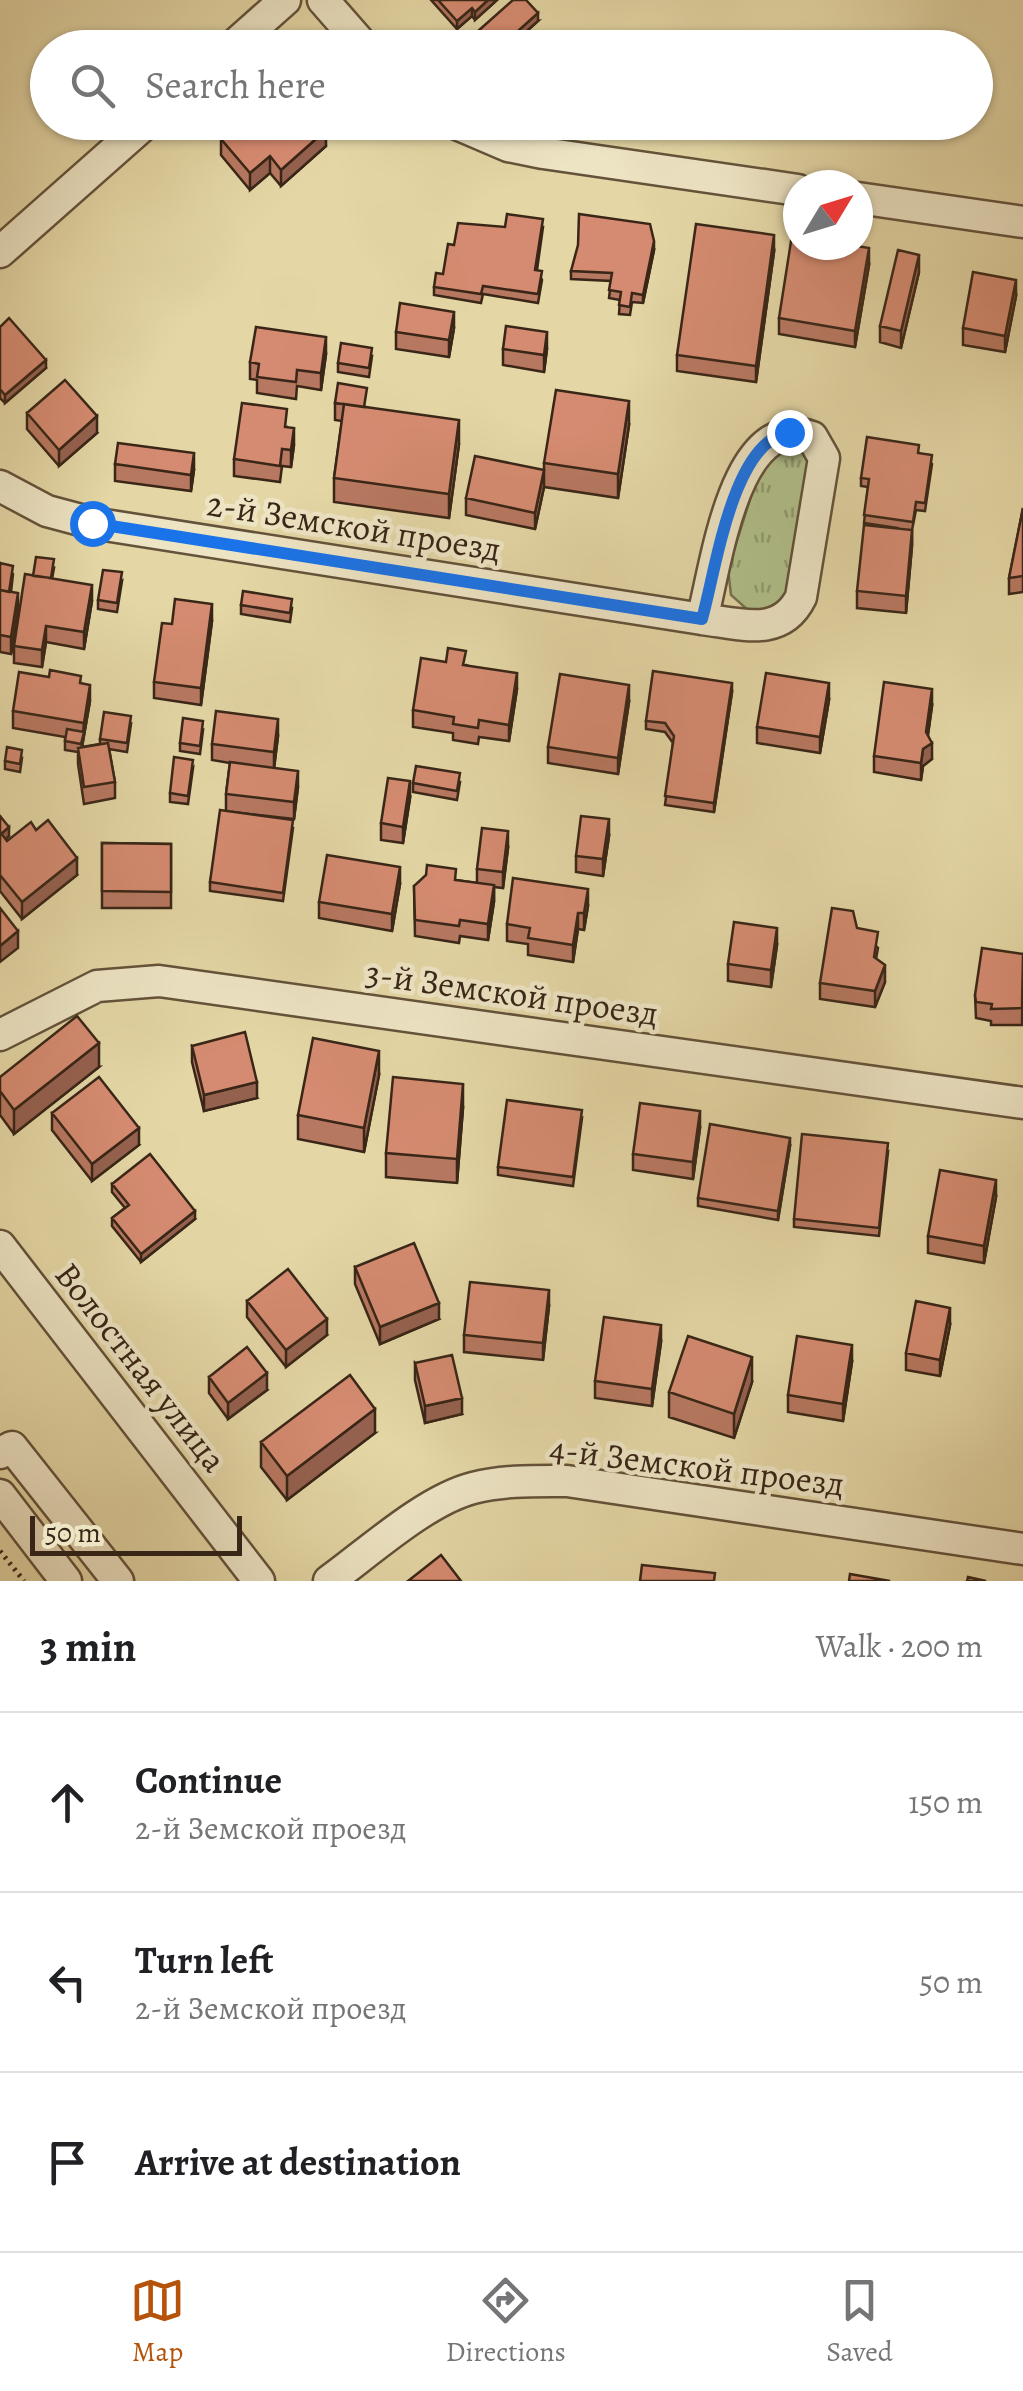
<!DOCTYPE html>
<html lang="en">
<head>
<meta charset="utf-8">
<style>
  body { margin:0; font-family:Alegreya,serif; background:#f6f6f6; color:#202124 }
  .compass { position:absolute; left:783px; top:170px; width:90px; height:90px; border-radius:50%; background:#fff; box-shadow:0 2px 8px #0004; rotate:52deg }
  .scale { position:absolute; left:30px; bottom:25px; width:212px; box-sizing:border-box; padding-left:10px; border:5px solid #392617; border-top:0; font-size:28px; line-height:35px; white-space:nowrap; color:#392617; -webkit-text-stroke:8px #ede4c4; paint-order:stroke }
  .stop { position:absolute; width:30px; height:30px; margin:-22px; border:8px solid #1a73e8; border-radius:50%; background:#fff }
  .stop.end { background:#1a73e8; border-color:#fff; box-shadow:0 2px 10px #0008 }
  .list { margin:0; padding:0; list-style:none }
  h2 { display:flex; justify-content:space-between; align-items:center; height:130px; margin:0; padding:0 40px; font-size:42px }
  h2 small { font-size:32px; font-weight:400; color:#757577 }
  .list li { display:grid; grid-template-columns:65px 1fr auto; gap:30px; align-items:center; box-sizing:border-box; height:180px; padding:0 40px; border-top:2px solid #e0e0e0 }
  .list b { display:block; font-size:38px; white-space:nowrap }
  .list p { margin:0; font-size:32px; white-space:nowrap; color:#757577 }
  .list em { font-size:32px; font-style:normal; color:#757577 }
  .icon { flex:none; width:55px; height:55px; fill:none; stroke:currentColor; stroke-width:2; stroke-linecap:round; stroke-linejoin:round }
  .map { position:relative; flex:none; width:1023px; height:1581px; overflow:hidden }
  .search { position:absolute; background:#fff; box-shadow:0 2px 8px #0004; left:30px; right:30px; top:30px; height:110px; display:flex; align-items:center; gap:25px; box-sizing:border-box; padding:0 35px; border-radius:55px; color:#757577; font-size:38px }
  .sheet { height:670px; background:#fff }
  nav { display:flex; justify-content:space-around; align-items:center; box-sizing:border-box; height:140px; border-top:2px solid #e0e0e0; background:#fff; font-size:28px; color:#757577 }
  nav a { display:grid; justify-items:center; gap:5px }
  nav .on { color:#b45309 }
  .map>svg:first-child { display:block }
  .grass { fill:url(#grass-tufts); stroke:#747250; stroke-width:2.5 }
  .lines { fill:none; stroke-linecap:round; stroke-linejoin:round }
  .minor-casing { stroke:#64523a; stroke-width:35 }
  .path { stroke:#392617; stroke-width:5; stroke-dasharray:2.5 5; stroke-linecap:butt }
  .minor { stroke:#ede4c4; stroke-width:30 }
  .wall { fill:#b77861; stroke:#392617; stroke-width:2.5 }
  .shaded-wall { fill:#95614f; stroke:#392617; stroke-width:2.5 }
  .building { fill:#d58b71; stroke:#392617; stroke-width:2.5 }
  .route { stroke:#1a73e8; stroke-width:12 }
  .labels { text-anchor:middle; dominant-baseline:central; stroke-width:9; stroke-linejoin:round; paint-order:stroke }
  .street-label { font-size:35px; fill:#392617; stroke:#ede4c4 }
</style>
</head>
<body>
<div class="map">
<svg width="1023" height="1581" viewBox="0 0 1023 1581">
  <defs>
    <pattern id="grass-tufts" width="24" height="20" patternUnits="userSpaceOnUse" patternTransform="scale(2.5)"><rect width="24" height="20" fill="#b0bf8a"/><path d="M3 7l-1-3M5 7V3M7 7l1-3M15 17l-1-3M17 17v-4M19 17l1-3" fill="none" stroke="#909b70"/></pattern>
  </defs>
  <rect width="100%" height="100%" fill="#e4d6a5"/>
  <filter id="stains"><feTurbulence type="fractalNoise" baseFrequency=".002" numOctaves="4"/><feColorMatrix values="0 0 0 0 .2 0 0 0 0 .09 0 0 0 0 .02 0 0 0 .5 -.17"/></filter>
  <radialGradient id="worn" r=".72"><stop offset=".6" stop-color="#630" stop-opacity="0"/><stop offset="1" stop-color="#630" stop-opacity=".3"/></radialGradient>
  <!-- grass -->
  <path class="grass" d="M801,448L812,460L795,584L775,611H749L731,595L728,569L758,474L780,449Z"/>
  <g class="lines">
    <defs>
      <path id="minor" d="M323,0L365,48
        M231,48L285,0
        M452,122L508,146L543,153L798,190
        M858,198L1023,222
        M0,252L147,122
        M0,486L47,511L92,523L702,619C741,624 781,638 801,597L824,458L812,437C734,409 716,568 702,619
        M0,1035L97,986L159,981L1023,1103
        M0,1246L259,1581
        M0,1453L12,1447L118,1581
        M0,1495L66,1581
        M329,1581C369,1552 426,1500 473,1488C504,1480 536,1481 567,1481L1023,1549"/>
    </defs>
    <!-- minor casing -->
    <use href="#minor" class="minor-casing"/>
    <!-- path -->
    <path class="path" d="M0,1551L24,1581"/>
    <!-- minor -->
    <use href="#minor" class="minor"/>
  </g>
  <!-- wall -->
  <path class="wall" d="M431,0H497L475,20L472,16L457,29Z
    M538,21L508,48H483L477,41V32Z
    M228,122H320L326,146L281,186L270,173L250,190L221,155V139L233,129Z
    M505,227H543L537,270L542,280L538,303L483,294L481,303L434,295V287L443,274L454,245Z
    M654,250L643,303L632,302L630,315L619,314L620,300L609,298L611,281L571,279V271Z
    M774,252L756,382L677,371V355Z
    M869,265L855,347L779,334V318Z
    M919,272L901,348L880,342V326Z
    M1016,296L1005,352L963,345V328Z
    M0,327L46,368L5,403L0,398Z
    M454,328L449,357L396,349V332Z
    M503,349H547L544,372L503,365Z
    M326,354L321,390L297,386L296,399L257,393V380L250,379V362Z
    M372,356L369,377L338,372V363Z
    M335,403L366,407L459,444L449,518L334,502V478L342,421L335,420Z
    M27,413L97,433L59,466L27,429Z
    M629,425L618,498L544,487L535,529L466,515V498L544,470V463Z
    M287,427L294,445L291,467L282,466L280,482L234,476V459Z
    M919,453L932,464L925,511L916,510L912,530V546L906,613L857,608V591L897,528L864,523L868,487L861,486V478Z
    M115,464L194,470L191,491L115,481Z
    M1023,508V592L1009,594V578Z
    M0,563L13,574L11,592L18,610L11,654L0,652Z
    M54,568L52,579L92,601L84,649L46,642L42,667L14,663V646L33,576Z
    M122,581L117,612L98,609V600Z
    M241,605L292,608L290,622L241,614Z
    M212,621L201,705L154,698V682L172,624Z
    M466,665L517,689L509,741L479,737L478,744L453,740V733L413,727V710Z
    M81,683L90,701L82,747L100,744V739L131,724L127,752L109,749L115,782V798L84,804L78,764V752L65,750V737L13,728V711Z
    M732,692L714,812L665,805L673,743L665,732L646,729V721Z
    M829,700L820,753L757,743V727Z
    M629,702L618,774L548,763V747Z
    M932,706L928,735L932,759L923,766L921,780L874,772V756Z
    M203,730L200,754L180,751V743Z
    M278,736L274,768L298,787L294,819L232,812L293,828L283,901L210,891V882L226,811V794L230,763L212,760V744Z
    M22,758L20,772L5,769V761Z
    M193,768L188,804L170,802V793Z
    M460,782L457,800L413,792V783Z
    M410,798L403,843L381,840V823Z
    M0,816L9,836L5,839L7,841L77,875L22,919L0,891Z
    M609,836L603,876L576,872V856Z
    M102,843L171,844V908H102Z
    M508,848L503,888L494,887V902L488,940L460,936L459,943L415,936L414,886L456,880L477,883V869Z
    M400,884L392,931L319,918V902Z
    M588,906L584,930L578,929L573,962L528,955V944L507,941V924Z
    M857,928L878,948L876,959L885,982L875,1007L820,999V983Z
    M777,945L771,987L728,981V964Z
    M1023,954L1022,1025H991V1021L976,1018L975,995Z
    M192,1046L257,1098L204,1111L192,1062Z
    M99,1067L14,1134L0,1115V1077Z
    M379,1075L364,1152L298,1139V1115Z
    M463,1108L457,1183L386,1177V1153Z
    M52,1113L139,1145L92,1181L52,1130Z
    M582,1118L573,1186L498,1175V1167Z
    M700,1128L693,1179L633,1170V1154Z
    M790,1146L778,1220L698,1206V1198Z
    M888,1152L879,1236L794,1227V1219Z
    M112,1184L195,1219L141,1262L112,1226V1218L125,1208L112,1192Z
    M996,1197L984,1263L928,1253V1236Z
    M355,1267L439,1319L380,1344L355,1284Z
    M247,1301L327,1335L286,1367L247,1317Z
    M549,1306L543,1360L464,1352V1335Z
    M950,1325L940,1376L906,1370V1353Z
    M661,1342L652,1406L595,1398V1381Z
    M852,1362L843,1421L788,1412V1395Z
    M415,1363L462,1414L425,1423L415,1380Z
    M209,1377L267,1390L228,1419L209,1393Z
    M752,1382L734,1438L669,1417V1392Z
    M375,1433L287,1500L261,1467V1442Z"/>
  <!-- shaded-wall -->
  <path class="shaded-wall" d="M488,0H497L475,20V12Z
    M472,8V16L457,29V21Z
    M538,13V21L508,48H499Z
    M326,130V146L281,186V170Z
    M270,156V173L250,190V173Z
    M774,235V252L756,382V366Z
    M654,241V250L643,303V295Z
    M869,248V265L855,347V331Z
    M919,255V272L901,348V331Z
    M1016,280V296L1005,352V336Z
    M454,312V328L449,357V340Z
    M547,332V349L544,372V355Z
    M326,337V354L321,390V373Z
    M46,360V368L5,403V395Z
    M629,401V425L618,498V474Z
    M97,416V433L59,466V450Z
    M459,420V444L449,518V494Z
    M294,428V445L291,467V450Z
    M194,453V470L191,491V475Z
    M544,470V487L535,529V513Z
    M912,530V546L906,613V596Z
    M92,585V601L84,649V632Z
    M18,593V610L11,654V637Z
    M212,604V621L201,705V688Z
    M46,626V642L42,667V650Z
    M517,673V689L509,741V725Z
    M732,683V692L714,812V803Z
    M829,683V700L820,753V737Z
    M90,685V701L81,753L84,723Z
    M629,685V702L618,774V758Z
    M932,689V706L926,747L932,743V759L923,766L921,780V763Z
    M278,719V736L274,769V752Z
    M298,771V787L294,819V802Z
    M410,781V798L403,843V827Z
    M609,819V836L603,876V859Z
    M9,827V836L0,843V835Z
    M508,831V848L503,888V872Z
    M77,858V875L22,919V902Z
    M400,867V884L392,931V914Z
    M494,885V902L488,940V924Z
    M588,889V906L584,930V913Z
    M578,913V929L573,962V945Z
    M777,928V945L771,987V970Z
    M18,931V948L0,962V946Z
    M885,965V982L875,1007V991Z
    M99,1043V1067L14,1134V1110Z
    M379,1051V1075L364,1152V1128Z
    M257,1082V1098L204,1111V1095Z
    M463,1084V1108L457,1183V1159Z
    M700,1111V1128L693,1179V1162Z
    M139,1128V1145L92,1181V1164Z
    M790,1138V1146L778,1220V1211Z
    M996,1180V1197L984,1263V1246Z
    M195,1211V1219L141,1262V1254Z
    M549,1290V1306L543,1360V1343Z
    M439,1303V1319L380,1344V1327Z
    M950,1308V1325L940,1376V1360Z
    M327,1319V1335L286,1367V1350Z
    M661,1325V1342L652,1406V1389Z
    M852,1345V1362L843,1421V1404Z
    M752,1357V1382L734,1438V1414Z
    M267,1373V1390L228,1419V1403Z
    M462,1398V1414L425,1423V1406Z
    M375,1409V1433L287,1500V1476Z"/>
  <!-- building -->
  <path class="building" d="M438,0H488L475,12L472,8L457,21Z
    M513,0H526L538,13L499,48H490L477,32Z
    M240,122H320L326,130L281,170L270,156L250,173L221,139Z
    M507,214L543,219L535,270L542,271L538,294L483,286L481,294L434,287L436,273L443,274L448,244L454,245L458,223L505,227Z
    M579,214L650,224L654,241L643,295L632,293L630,307L619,305L621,292L609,290L612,273L571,271L578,245Z
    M696,224L774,235L756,366L677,355Z
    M792,235L798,236V245H850L869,248L855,331L779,318Z
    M898,250L919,255L901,331L880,326Z
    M973,272L1016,280L1005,336L963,328Z
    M400,303L454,312L449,340L396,332Z
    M9,318L46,360L5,395L0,389V327Z
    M506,326L547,332L544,355L503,349Z
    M256,327L326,337L321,373L297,370L296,382L257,377L259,364L250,362Z
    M341,343L372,348L369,368L338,363Z
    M65,380L97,416L59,450L27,413Z
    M338,383L367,388L364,407L335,403Z
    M556,390L629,401L618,474L544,463Z
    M242,403L287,409L285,427L294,428L291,450L282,449L280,466L234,459Z
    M344,404L459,420L449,494L334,478Z
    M867,437L919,445L918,453L932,455L925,503L916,502L913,522L864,515L869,479L861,478Z
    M118,443L194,453L191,475L115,464Z
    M475,456L544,470L535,513L466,498Z
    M1023,508V576L1009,578Z
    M864,525L912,530L906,596L857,591Z
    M36,557L54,559L51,578L33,576Z
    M0,563L13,566L9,592L0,590Z
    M103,570L122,572L117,603L98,600Z
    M25,574L92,585L84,632L46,626L42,650L14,646Z
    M0,590L18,593L11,637L0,635Z
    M243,591L292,599L290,613L241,605Z
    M175,599L212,604L201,688L154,682L162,623L172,624Z
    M448,648L466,651L463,665L517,673L509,725L479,720L478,728L453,724L454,717L413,710L421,658L446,662Z
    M50,670L81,676L80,683L90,685L84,723L13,711L19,672L49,677Z
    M653,671L732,683L714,803L665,796L674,736L665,723L646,721Z
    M766,673L829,683L820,737L757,727Z
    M560,674L629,685L618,758L548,747Z
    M884,682L932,689L926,732L932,743L923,749L921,763L874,756Z
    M216,711L278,719L274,752L212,744Z
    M104,712L131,716L127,743L100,739Z
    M183,718L203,721L200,746L180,743Z
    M67,729L84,732L81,744L65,741Z
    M108,743L115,782L84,787L78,748Z
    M7,747L22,750L20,764L5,761Z
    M174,757L193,760L188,796L170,793Z
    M230,762L298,771L294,802L226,794Z
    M416,766L460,773L457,791L413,783Z
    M388,778L410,781L403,827L381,823Z
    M220,810L293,820L283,893L210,882Z
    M0,816L9,827L1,834L0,832Z
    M581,816L609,819L603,859L576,856Z
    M48,820L77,858L22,902L0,875V832L7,841L31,822L36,830Z
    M482,828L508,831L503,872L477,869Z
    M102,843L171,844V892L102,891Z
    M327,855L400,867L392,914L319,902Z
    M427,865L456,869L455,880L494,885L488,924L460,920L459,926L415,920L414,886L426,875Z
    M513,878L588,889L584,913H578L573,945L528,938L530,928L507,924Z
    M0,908L18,931L0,946Z
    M832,908L853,911L857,928L878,932L874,957L885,965L875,991L820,983Z
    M734,922L777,928L771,970L728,964Z
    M982,948L1023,954L1022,1008L991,1009L992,1004L976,1002L975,995Z
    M77,1016L99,1043L14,1110L0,1091V1077Z
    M245,1032L257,1082L204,1095L192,1046Z
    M313,1038L379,1051L364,1128L298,1115Z
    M99,1077L139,1128L92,1164L52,1113Z
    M393,1077L463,1084L457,1159L386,1153Z
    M507,1100L582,1110L573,1177L498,1167Z
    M640,1103L700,1111L693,1162L633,1154Z
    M710,1124L790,1138L778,1211L698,1198Z
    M802,1134L888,1143L879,1228L794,1219Z
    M150,1154L195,1211L141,1254L112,1218L129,1205L112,1184Z
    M940,1170L996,1180L984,1246L928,1236Z
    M414,1243L439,1303L380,1327L355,1267Z
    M288,1269L327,1319L286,1350L247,1301Z
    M470,1282L549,1290L543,1343L464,1335Z
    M916,1301L950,1308L940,1360L906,1353Z
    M604,1317L661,1325L652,1389L595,1381Z
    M688,1336L752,1357L734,1414L669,1392Z
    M797,1336L852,1345L843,1404L788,1395Z
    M247,1347L267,1373L228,1403L209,1377Z
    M452,1355L462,1398L425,1406L415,1363Z
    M350,1375L375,1409L287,1476L261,1442Z
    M441,1555L461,1581H408Z
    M642,1565L715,1573L714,1581H640Z
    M850,1574L890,1581H849Z
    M968,1577L986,1581H967Z"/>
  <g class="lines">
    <!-- route -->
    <path class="route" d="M92,523L702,619C716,570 732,442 789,432"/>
  </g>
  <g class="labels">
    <!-- street labels -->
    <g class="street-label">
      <text transform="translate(354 526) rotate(9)">2-й Земской проезд</text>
      <text transform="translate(512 993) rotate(8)">3-й Земской проезд</text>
      <text transform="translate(141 1367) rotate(52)">Волостная улица</text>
      <text transform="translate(697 1466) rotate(7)">4-й Земской проезд</text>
    </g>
  </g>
  <rect width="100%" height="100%" filter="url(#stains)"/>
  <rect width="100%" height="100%" fill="url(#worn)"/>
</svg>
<svg class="compass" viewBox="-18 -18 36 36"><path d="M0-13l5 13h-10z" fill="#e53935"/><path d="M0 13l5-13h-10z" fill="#757577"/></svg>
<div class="scale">50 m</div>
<div class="stop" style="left:92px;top:523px"></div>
<div class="stop end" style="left:789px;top:432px"></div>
<div class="search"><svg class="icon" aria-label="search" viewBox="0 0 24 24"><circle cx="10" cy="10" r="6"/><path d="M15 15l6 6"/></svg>Search here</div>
</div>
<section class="sheet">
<h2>3 min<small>Walk · 200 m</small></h2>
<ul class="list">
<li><svg class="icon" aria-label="ahead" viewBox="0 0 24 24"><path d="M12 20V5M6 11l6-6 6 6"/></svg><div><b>Continue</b><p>2-й Земской проезд</p></div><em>150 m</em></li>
<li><svg class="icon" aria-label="left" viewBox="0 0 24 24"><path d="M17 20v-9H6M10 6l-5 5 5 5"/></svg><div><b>Turn left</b><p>2-й Земской проезд</p></div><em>50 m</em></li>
<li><svg class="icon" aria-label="arrive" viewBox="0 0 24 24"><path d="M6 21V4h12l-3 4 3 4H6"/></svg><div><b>Arrive at destination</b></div></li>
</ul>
</section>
<nav>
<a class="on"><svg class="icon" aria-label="map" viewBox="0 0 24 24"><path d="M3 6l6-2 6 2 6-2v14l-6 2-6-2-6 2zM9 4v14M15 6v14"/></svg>Map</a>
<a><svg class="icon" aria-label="directions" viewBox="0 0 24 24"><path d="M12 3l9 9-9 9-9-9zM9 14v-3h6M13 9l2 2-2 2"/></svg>Directions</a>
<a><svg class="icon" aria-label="saved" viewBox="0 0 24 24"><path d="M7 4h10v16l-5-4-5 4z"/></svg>Saved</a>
</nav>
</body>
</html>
